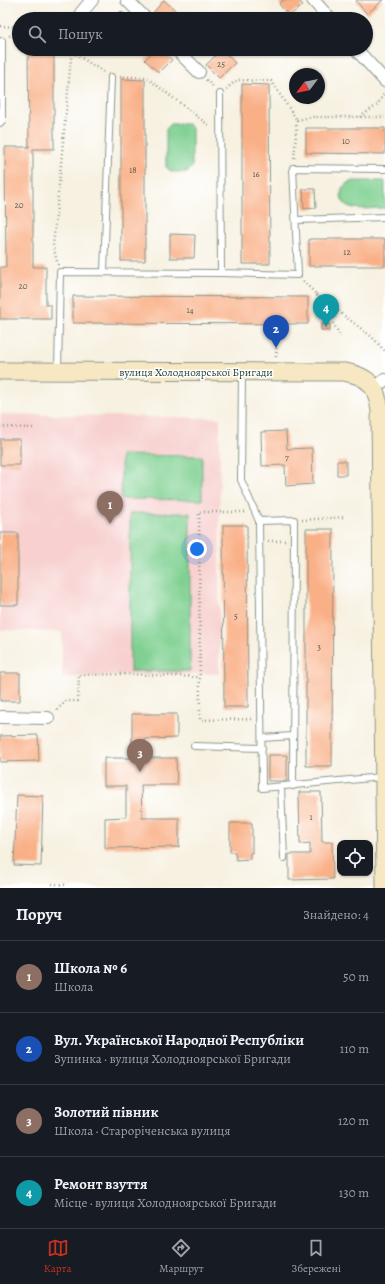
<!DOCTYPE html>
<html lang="uk">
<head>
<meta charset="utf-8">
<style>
  body { margin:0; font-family:Alegreya,serif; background:#20242c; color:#f1f3f6 }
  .controls { position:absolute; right:12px; bottom:12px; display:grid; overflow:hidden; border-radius:8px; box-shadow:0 1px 3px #0004 }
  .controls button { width:36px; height:36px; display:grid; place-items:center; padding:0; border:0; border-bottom:1px solid #363941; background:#171b24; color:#f1f3f6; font:20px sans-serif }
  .compass { position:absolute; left:289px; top:68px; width:36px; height:36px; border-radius:50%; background:#171b24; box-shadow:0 1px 3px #0004; rotate:238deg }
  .you { position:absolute; left:197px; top:549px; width:14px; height:14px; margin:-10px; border:3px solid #fff; border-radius:50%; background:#1a73e8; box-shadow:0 0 0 6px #1a73e833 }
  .badge { display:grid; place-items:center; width:26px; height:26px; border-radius:50%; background:#c8321e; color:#fff; font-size:13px; font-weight:700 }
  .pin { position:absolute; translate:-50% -33px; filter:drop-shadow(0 1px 2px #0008) }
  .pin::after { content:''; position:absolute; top:21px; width:14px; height:12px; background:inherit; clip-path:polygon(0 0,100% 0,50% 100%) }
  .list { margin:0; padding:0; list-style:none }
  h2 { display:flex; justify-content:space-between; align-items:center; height:52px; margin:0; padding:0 16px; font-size:17px }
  h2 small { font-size:13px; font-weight:400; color:#9ea1a6 }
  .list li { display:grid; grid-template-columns:26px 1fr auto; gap:12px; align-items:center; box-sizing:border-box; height:72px; padding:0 16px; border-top:1px solid #363941 }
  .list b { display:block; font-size:15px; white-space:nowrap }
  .list p { margin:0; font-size:13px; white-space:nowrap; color:#9ea1a6 }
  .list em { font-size:13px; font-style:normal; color:#9ea1a6 }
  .icon { flex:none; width:22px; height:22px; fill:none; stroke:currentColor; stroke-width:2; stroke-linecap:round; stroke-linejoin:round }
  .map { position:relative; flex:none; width:385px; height:888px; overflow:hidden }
  .search { position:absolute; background:#171b24; box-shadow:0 1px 3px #0004; left:12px; right:12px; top:12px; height:44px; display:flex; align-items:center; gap:10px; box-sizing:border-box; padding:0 14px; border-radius:22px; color:#9ea1a6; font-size:15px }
  .sheet { height:340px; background:#171b24 }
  nav { display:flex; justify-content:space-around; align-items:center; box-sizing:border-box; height:56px; border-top:1px solid #363941; background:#171b24; font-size:11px; color:#9ea1a6 }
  nav a { display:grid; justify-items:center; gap:2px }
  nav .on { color:#c8321e }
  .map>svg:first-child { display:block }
  .built { fill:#f7d0cf }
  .green { fill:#7fd091; stroke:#4f8662 }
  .building { fill:#f9b087 }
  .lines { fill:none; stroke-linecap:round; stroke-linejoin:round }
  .lane-casing { stroke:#8b978a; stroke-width:8 }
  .street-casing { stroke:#8b978a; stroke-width:14 }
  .secondary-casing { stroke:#8b978a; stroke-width:19 }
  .path { stroke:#8b978a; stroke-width:2.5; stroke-dasharray:1 3; stroke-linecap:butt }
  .lane { stroke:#fff; stroke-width:6 }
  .street { stroke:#fff; stroke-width:12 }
  .secondary { stroke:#f7e8c3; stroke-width:17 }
  .labels { text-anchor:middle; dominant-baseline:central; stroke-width:3; stroke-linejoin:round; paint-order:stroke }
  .number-label { font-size:9px; fill:#565a49 }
  .street-label { font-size:11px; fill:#1f3d34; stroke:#fff }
</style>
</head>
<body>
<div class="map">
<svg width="385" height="888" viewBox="0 0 385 888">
  <rect width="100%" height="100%" fill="#fff"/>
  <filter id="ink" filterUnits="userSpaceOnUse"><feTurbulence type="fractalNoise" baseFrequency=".025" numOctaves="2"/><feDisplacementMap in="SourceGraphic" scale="8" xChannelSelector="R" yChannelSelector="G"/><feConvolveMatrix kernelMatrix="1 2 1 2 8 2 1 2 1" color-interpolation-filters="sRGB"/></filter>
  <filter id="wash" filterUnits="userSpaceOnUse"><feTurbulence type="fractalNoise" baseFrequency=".012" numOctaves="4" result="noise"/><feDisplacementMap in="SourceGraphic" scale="16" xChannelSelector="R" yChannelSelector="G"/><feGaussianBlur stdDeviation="0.9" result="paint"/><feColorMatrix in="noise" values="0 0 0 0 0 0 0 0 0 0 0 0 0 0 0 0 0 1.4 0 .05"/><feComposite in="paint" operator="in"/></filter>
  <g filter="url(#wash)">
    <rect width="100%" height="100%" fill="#f7f1e1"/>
    <!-- built -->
    <path class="built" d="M0,414L220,418L219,674H126L62,678V632L0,630Z"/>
    <!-- green -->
    <path class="green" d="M171,124H188L192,128V167L187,172H171L166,167V129Z
      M353,181H385V208C367,208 336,215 342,188L347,183Z
      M121,455L202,456V500L121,499Z
      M130,513H190V671H130Z"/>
    <g id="blocks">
      <!-- building -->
      <path class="building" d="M164,0L176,11L169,19H160L153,13Z
        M283,0H298L303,5L289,16L279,4Z
        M357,0H383L367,14L356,1Z
        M121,11L130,19H113Z
        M28,49H54V149H33V267H46V305H51V319H0V267H6L5,147H29Z
        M155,49H160L172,60L159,73L145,60Z
        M222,49L235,63L219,78L206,65Z
        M121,79L145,80V261H121Z
        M242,84L269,85L270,264H242Z
        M306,128H385V154L306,153Z
        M303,189H315L316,208L304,209Z
        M170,234L195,235L194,258H170Z
        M309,239H385V266H309Z
        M73,296L308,297V324L73,323Z
        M321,324H330V331L321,330Z
        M286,431L287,449L312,448L313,484L286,486L285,465L262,466L261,432Z
        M0,439H20V465H0Z
        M337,461H346V475H337Z
        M223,525H247L248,707H224Z
        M306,529H333L332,766H306Z
        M0,533H18V605H0Z
        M0,673H20V701H0Z
        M132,714H177V738L145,739L146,758H176L177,785H141L142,818H179V847L105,848V818L126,817V786H104V758H132Z
        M38,735L39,761L0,762V736Z
        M268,755H287V781H268Z
        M299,792H321L322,842H332L333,879L289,880V854H310V843L300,844Z
        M17,795L43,796L41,866L14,865Z
        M230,823H252V853H250V859L236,860L235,852H230Z"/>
    </g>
  </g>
  <g filter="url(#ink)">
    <use href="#blocks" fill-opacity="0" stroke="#8b978a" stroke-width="1"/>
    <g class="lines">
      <defs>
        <path id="lane" d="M220,94L221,273
          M0,123L2,121V41
          M297,220L385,217
          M104,272L111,77
          M58,371L60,272L221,273L298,275L293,168L385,169
          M242,373L241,480L259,521L262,788L382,777
          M259,521L294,520L293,786
          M262,738L293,736
          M194,746L262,748
          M281,787L284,858"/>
        <path id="street" d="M127,0L146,19
          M313,0L330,19
          M81,13L92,0
          M176,49L199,72
          M356,49L385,81
          M374,388L385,380
          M0,717L48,718"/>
        <path id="secondary" d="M0,371L344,372C370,376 377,387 380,411L385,888"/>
      </defs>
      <!-- lane casing -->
      <use href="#lane" class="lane-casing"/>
      <!-- street casing -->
      <use href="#street" class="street-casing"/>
      <!-- secondary casing -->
      <use href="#secondary" class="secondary-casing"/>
      <!-- path -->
      <path class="path" d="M0,26L19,27
        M9,36L19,30
        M72,52L104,72
        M120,77H146L211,127
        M206,80L214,87
        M226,89L237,80L271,81L297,120L294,160
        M360,117L377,105L385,92
        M297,120L311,117H385
        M58,265L53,246L72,49
        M303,281L316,294L341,337
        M316,294L372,337L385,351
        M276,357L277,336
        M0,427L36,428
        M245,512H199L200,720L253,719
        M302,520L345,517
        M268,541H285
        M57,710L66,701H78L79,675L126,674L200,677
        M52,884L66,885"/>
      <!-- lane -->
      <use href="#lane" class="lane"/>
      <!-- street -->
      <use href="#street" class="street"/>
      <!-- secondary -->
      <use href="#secondary" class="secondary"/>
    </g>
  </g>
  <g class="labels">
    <!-- number labels -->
    <g class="number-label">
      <text x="221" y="64">25</text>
      <text x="346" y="141">10</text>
      <text x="133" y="170">18</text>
      <text x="256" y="174">16</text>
      <text x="19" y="205">20</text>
      <text x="347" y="252">12</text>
      <text x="23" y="286">20</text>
      <text x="190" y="310">14</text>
      <text x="287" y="457">7</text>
      <text x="236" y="616">5</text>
      <text x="319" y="647">3</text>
      <text x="311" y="817">1</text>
    </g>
    <!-- street labels -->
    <g class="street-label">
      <text x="196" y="372">вулиця Холодноярської Бригади</text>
    </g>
  </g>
</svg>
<div class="controls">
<button><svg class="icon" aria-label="locate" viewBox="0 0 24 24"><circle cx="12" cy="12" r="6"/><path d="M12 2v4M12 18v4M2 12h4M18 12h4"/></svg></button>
</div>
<svg class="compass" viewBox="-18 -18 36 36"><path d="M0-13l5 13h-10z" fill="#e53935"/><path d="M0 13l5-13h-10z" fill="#9ea1a6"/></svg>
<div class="you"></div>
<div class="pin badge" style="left:110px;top:524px;background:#8d6e63">1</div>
<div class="pin badge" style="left:276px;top:348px;background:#1a4fb4">2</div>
<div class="pin badge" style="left:140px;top:772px;background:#8d6e63">3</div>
<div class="pin badge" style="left:326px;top:327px;background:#0f9aa8">4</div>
<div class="search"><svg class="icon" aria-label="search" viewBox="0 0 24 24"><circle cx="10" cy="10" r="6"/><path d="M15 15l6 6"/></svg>Пошук</div>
</div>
<section class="sheet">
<h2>Поруч<small>Знайдено: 4</small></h2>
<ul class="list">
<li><span class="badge" style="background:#8d6e63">1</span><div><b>Школа № 6</b><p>Школа</p></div><em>50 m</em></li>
<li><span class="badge" style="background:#1a4fb4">2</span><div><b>Вул. Української Народної Республіки</b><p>Зупинка · вулиця Холодноярської Бригади</p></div><em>110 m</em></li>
<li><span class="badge" style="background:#8d6e63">3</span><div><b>Золотий півник</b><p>Школа · Староріченська вулиця</p></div><em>120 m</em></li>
<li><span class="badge" style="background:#0f9aa8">4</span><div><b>Ремонт взуття</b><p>Місце · вулиця Холодноярської Бригади</p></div><em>130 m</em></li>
</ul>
</section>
<nav>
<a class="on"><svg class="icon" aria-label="map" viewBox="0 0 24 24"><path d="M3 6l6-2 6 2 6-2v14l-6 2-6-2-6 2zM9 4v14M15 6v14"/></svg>Карта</a>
<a><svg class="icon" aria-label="directions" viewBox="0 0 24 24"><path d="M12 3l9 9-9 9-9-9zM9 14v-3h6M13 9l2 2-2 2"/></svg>Маршрут</a>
<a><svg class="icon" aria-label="saved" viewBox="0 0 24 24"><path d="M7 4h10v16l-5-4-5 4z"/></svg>Збережені</a>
</nav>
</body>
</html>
